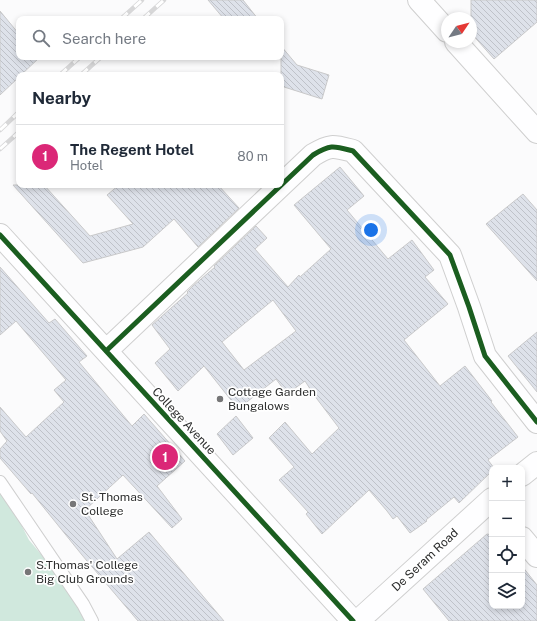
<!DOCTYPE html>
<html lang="en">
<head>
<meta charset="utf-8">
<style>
  body { margin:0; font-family:"Public Sans",sans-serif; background:#f2f2f3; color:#1f2937 }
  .controls { position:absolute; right:12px; bottom:12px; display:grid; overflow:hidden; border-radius:8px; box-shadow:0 2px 6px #0003 }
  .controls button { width:36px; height:36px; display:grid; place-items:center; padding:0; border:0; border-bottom:1px solid #e0e1e3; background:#fff; color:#1f2937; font:20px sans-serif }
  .compass { position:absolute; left:441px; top:12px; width:36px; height:36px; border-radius:50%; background:#fff; box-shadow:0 2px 6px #0003; rotate:55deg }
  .you { position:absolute; left:371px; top:230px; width:14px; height:14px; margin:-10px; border:3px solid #fff; border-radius:50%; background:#1a73e8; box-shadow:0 0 0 6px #1a73e833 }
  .badge { display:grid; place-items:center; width:26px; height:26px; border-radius:50%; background:#db2777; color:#fff; font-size:13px; font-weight:700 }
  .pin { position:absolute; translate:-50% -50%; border:2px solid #fff; box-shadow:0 1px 4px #0006 }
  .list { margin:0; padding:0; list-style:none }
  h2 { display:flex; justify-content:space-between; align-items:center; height:52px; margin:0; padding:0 16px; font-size:17px }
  h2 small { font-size:13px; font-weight:400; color:#747a83 }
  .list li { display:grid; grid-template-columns:26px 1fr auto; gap:12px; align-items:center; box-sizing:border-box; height:64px; padding:0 16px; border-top:1px solid #e0e1e3 }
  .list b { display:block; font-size:15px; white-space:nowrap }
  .list p { margin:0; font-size:13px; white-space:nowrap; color:#747a83 }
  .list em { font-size:13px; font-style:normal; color:#747a83 }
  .icon { flex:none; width:22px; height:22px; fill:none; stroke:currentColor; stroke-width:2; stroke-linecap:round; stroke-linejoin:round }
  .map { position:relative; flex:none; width:537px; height:621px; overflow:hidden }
  .search { position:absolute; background:#fff; box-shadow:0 2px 6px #0003; left:16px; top:16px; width:268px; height:44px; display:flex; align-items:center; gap:10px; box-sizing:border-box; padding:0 14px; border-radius:8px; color:#747a83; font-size:15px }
  .panel { position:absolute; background:#fff; box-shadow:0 2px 6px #0003; left:16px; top:72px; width:268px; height:116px; border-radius:8px }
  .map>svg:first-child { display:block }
  .pitch { fill:#d0e8dd }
  .building { fill:url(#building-back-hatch); stroke:#c9c9ca; fill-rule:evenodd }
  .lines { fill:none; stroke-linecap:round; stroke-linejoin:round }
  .service-casing { stroke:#cfcfcf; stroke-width:14 }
  .minor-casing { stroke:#cfcfcf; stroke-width:24 }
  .service { stroke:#fefeff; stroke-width:12 }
  .minor { stroke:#fefeff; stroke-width:22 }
  .rail-casing { stroke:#d7d7d8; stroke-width:4.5 }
  .rail { stroke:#fff; stroke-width:3; stroke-dasharray:9; stroke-linecap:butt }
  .cycleway-casing { stroke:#fff; stroke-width:8 }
  .cycleway { stroke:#1b5e20; stroke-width:5 }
  .poi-dot { fill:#767677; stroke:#fff; stroke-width:1.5 }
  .labels { text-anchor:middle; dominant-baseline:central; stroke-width:3.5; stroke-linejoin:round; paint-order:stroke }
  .poi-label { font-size:12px; fill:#2e2f2f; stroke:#fff; text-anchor:start }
  .street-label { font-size:12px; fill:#2e2f2f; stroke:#fff }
</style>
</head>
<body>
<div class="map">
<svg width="537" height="621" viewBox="0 0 537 621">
  <defs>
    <pattern id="building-back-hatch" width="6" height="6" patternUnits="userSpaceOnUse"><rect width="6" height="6" fill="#dee2ea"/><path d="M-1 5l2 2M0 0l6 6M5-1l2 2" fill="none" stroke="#bfc2c9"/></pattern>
  </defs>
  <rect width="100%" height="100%" fill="#fbfbfc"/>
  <!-- pitch -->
  <path class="pitch" d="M0,483L29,540L83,604L91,621H0Z"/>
  <!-- building -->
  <path class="building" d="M208,0H243L258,19H224Z
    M471,0H537V22L494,59L471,33Z
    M0,11L19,34V57H40L21,75H19V77L0,95Z
    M281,46L297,65L329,75L322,99L281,86Z
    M340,167L364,196L347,210L388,259L412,240L434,270L425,277L448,304L404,340L440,386L465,366L492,401L491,402L518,437L488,460L494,468H492V471L459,503L454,497L426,520L427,521L410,533L397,516L393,519L387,511L369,490L322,534L306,514L308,512L279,480L294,467L269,438L285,422L312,454L339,428L314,395L305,381L287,394L276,379L238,409L204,366L178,391L155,363L170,349L152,325L188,293L187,292L193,286L215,267L214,266L256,226L267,238L255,249L288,287L299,275L300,277L331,249L294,205ZM273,300L296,331L244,370L222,342Z
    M13,185H44L90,236L133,224L107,195L119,185H218L239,208L198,247L174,219L143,247L83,263Z
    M523,194L537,210V281L486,224Z
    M0,267L49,323L55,319L87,356L79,362L132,426L144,414L185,461L157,486L182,519L172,528L123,475L85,510L117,559L149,532L224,621H138L82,555L32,493L31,494L0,458V449L7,441L0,431V407L26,437L64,402L54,390L66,380L16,321L0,335Z
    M537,332V392L508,356Z
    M236,416L253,438L233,455L217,434Z
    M487,534L492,535V606H522V566L537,585V621H449L423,589Z"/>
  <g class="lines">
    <defs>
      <path id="service" d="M0,482L83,604L92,621"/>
      <path id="minor" d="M419,0L447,31
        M456,42L537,132
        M0,235L353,621
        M106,351L313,155C331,144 334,146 353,151L450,255L469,307L485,356L537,422
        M522,475L537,463
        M522,538L537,556
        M358,621L492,499"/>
    </defs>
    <!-- service casing -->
    <use href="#service" class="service-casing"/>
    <!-- minor casing -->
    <use href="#minor" class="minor-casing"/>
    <!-- service -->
    <use href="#service" class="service"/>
    <!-- minor -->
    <use href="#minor" class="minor"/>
    <defs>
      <path id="rail" d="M121,19L142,0
        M143,19L164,0
        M60,75L80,57
        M81,75L101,57
        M0,130L19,112
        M0,149L19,132"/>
    </defs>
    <!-- rail casing -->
    <use href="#rail" class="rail-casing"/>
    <!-- rail -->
    <use href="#rail" class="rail"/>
    <defs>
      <path id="cycleway" d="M0,235L353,621
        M106,351L313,155C331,144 334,146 353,151L450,255L469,307L485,356L537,422"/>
    </defs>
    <!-- cycleway casing -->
    <use href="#cycleway" class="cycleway-casing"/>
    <!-- cycleway -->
    <use href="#cycleway" class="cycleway"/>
  </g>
  <!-- markers -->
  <g class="poi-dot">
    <circle cx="220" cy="399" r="4"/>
    <circle cx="73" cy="504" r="4"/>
    <circle cx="28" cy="572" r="4"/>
  </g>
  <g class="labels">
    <!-- poi labels -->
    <g class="poi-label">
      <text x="228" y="392">Cottage Garden<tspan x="228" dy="14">Bungalows</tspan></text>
      <text x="81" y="497">St. Thomas<tspan x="81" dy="14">College</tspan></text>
      <text x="36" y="565">S.Thomas' College<tspan x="36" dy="14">Big Club Grounds</tspan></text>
    </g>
    <!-- street labels -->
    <g class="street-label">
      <text transform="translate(184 421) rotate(47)">College Avenue</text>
      <text transform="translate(425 560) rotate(-43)">De Seram Road</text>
    </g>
  </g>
</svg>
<div class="controls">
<button>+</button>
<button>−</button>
<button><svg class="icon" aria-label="locate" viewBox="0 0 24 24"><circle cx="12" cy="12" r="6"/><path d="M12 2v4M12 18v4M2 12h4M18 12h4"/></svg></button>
<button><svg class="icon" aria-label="layers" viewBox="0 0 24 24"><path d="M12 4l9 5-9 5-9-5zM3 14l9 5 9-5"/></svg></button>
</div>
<svg class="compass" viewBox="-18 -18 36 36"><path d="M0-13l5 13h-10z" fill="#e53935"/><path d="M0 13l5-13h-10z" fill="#747a83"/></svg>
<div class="you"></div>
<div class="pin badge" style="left:165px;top:457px">1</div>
<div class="search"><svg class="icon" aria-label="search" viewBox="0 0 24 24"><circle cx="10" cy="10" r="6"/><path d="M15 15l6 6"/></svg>Search here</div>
<section class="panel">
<h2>Nearby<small></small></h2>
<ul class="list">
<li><span class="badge">1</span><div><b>The Regent Hotel</b><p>Hotel</p></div><em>80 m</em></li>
</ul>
</section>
</div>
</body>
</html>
